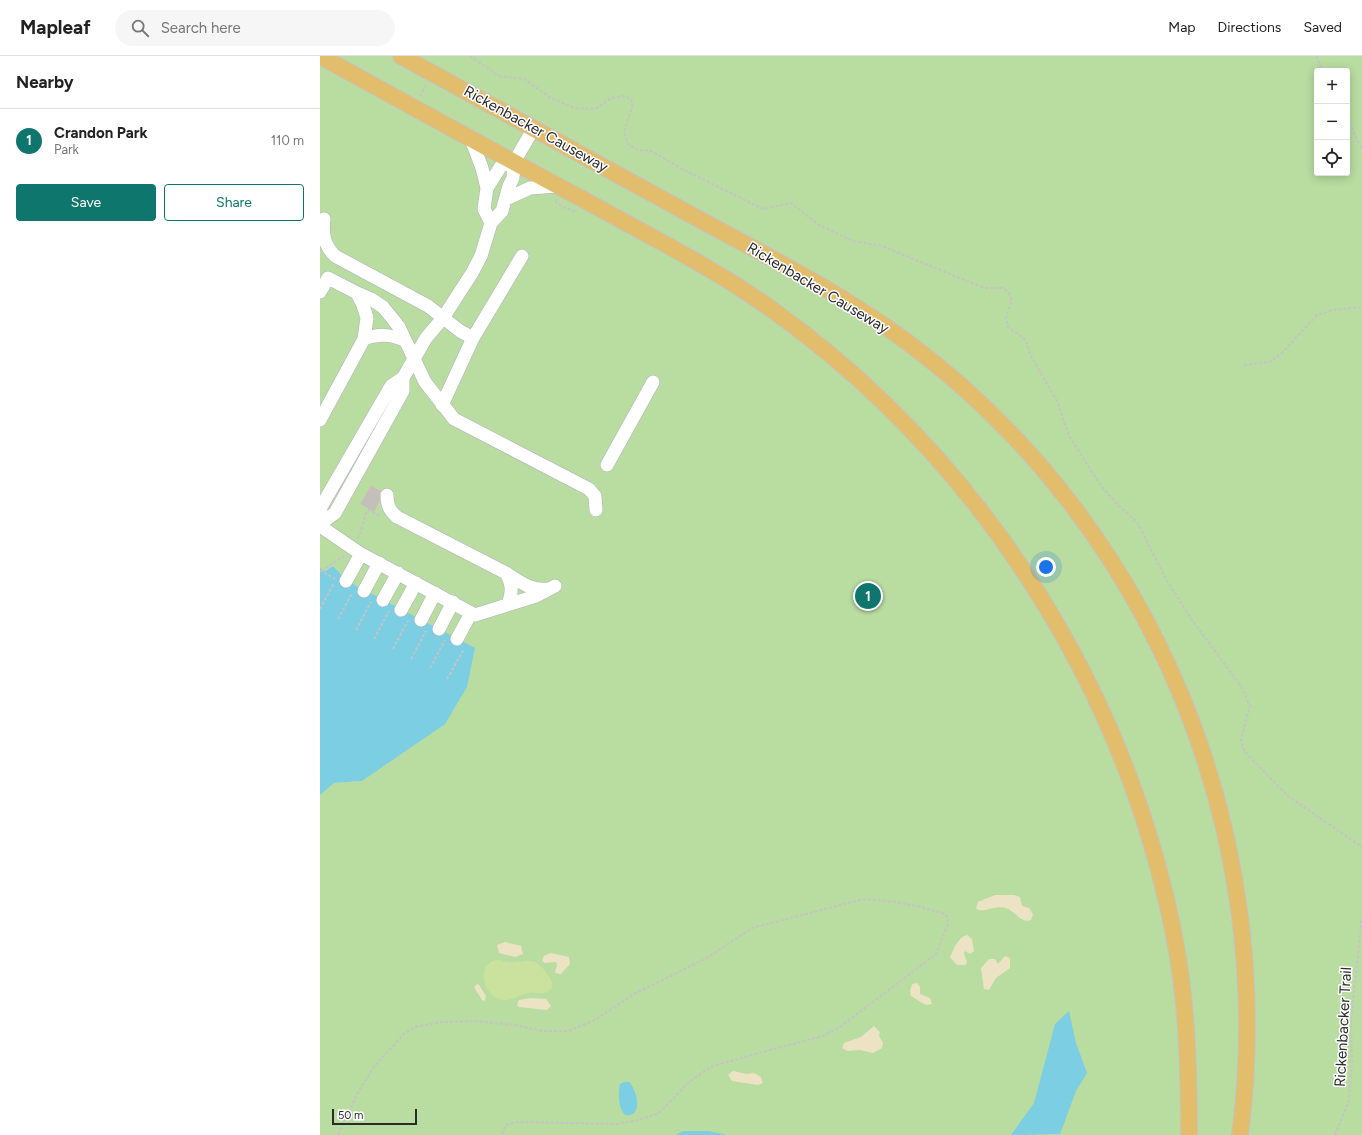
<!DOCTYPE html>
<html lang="en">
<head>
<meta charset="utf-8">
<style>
  body { margin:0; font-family:Figtree,sans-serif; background:#f6f6f6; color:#222 }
  .controls { position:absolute; right:12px; top:12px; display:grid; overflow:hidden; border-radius:4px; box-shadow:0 2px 10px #0003 }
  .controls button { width:36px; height:36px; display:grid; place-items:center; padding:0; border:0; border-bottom:1px solid #e0e0e0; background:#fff; color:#222; font:20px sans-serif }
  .scale { position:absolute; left:12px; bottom:10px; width:85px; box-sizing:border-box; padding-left:4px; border:2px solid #2b2b2b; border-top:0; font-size:11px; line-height:14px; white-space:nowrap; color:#2b2b2b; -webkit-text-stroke:3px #fff; paint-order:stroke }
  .you { position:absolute; left:726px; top:511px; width:14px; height:14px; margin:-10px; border:3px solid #fff; border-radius:50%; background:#1a73e8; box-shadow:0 0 0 6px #1a73e833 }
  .badge { display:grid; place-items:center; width:26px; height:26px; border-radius:50%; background:#0f766e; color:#fff; font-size:13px; font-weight:700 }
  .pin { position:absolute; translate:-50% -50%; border:2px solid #fff; box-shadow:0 1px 4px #0006 }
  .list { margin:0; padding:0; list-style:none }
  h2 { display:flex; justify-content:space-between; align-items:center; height:52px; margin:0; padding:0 16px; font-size:17px }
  h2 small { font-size:13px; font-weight:400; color:#767676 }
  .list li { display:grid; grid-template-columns:26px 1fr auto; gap:12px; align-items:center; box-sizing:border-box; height:64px; padding:0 16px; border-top:1px solid #e0e0e0 }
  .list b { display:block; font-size:15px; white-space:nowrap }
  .list p { margin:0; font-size:13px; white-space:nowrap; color:#767676 }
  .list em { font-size:13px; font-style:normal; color:#767676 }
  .actions { display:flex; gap:8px; padding:12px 16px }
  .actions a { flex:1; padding:9px 0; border:1px solid #0f766e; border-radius:4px; text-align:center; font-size:14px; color:#0f766e }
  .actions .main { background:#0f766e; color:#fff }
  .icon { flex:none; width:22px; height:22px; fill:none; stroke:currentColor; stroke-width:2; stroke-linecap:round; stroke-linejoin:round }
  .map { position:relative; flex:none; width:1042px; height:1079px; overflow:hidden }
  header { display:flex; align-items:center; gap:24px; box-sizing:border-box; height:56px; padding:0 20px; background:#fff; border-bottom:1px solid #e0e0e0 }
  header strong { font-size:19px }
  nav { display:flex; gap:22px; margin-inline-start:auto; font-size:14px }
  .search { width:280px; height:36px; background:#f6f6f6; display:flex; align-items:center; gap:10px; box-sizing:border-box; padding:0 14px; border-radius:22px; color:#767676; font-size:15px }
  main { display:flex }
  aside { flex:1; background:#fff }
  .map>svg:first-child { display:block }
  .green { fill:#b9dca1; fill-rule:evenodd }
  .sand { fill:#ece3c5 }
  .pitch { fill:#cae29d }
  .water { fill:#7ccee2 }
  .building { fill:#c4bfba; stroke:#c6c0b8 }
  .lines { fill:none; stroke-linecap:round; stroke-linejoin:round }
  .minor-casing { stroke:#afb1ba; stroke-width:14 }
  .major-casing { stroke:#c4c4c4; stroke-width:18 }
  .path { stroke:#c4c4c4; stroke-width:2; stroke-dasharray:3 2; stroke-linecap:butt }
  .minor { stroke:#fff; stroke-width:13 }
  .major { stroke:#e2be6c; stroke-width:16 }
  .labels { text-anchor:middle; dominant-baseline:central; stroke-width:3; stroke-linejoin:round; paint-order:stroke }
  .street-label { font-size:15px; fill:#2b2b2b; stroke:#fff }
</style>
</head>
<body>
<header>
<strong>Mapleaf</strong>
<div class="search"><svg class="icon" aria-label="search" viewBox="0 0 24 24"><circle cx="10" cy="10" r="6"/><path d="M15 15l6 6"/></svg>Search here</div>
<nav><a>Map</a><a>Directions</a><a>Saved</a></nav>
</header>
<main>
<aside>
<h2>Nearby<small></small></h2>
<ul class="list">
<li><span class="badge">1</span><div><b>Crandon Park</b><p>Park</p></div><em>110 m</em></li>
</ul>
<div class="actions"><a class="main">Save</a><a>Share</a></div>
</aside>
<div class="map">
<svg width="1042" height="1079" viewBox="0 0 1042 1079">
  <rect width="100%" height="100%" fill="#ebe4de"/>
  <!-- green -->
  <path class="green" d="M0,0H1042V1079H0V739L13,727L41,725L124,668L26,525L13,510L5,515L0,513ZM997,15H1027V117H997Z"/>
  <!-- sand -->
  <path class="sand" d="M675,839H694L700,841L702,850L709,852L713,858L711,864C701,868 695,855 686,852C675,849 665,856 658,854L656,852L658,846Z
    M647,879L652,883L654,895L650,898L645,895L644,897L647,907L645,909H637L630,901C634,893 638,881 647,879Z
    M185,886L201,890L203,898L195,901L179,897L177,889Z
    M231,897L249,901L250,908L241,918L235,917L237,909L236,906L225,907L222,905L224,900Z
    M685,900L690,902V912L676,922L669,934L664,933L661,912L669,903H675L678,908Z
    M597,927L600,931V938L610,942L612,948L606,949L591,940L590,935L592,928Z
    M157,928L159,929L166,940L165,945L162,944L154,931Z
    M211,942L226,943L231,950L227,954L199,951L197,949L199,944Z
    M554,970L560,976L559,980L563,987L562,992L553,997L540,994L528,995L522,992L524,987L541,981Z
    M413,1015L426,1018L434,1017L441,1021L443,1027L438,1029L412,1025L408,1019Z"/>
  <!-- pitch -->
  <path class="pitch" d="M180,904C201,913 211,893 227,918C230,922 233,926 232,932C225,940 218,936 209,937C201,938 194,944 185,944C162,944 154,903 180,904Z"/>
  <!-- water -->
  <path class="water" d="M13,510L27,525L155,592L147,631L125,668L42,725L14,727L0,739V512L5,515Z
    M749,955L756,987L767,1017L756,1035L740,1078L691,1079L714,1047L735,968Z
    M304,1026H309C317,1034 324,1062 305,1059C298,1051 298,1038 300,1028Z
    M364,1075H389L407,1079H355Z"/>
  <!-- building -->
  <path class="building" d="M51,430L60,435L59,445L54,455L41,448Z"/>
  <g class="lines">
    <defs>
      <path id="minor" d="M151,83L162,112L167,132
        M186,143L210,132L238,130
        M4,163C2,178 4,189 15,200L108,250L140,275L153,282
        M171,167L164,153L167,132L181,110L194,106
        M0,236L8,222L37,237L43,249L47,262L44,283L0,364
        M37,237L51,243L63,251L72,262L79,271L105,326L134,363L269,433L275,440L276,454
        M44,283C59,278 69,278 84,284
        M122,349L153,282L202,200
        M287,409L333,326
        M67,439C67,449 69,454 77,461L186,517C192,528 193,536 188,548
        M0,460L1,451L71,330L83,322L106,282L123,262L152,217L161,200L171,167L182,155L189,130L193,122L194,106L214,72
        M0,468L15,457L83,335V322
        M0,470L41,498L155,559L216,540L235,530
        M186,517C200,526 211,535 228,533
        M26,525L41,498
        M44,535L59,507
        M63,544L78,517
        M81,554L96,527
        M101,564L115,537
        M119,573L133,546
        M137,583L151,557"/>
      <path id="major" d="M0,0C89,49 178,98 268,146C331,181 396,213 454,255C661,404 804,629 854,879C867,945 869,1012 869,1079
        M81,0C179,53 277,107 375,161C447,200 521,237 587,286C833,468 959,777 920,1079"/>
    </defs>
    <!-- minor casing -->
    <use href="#minor" class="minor-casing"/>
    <!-- major casing -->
    <use href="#major" class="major-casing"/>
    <!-- path -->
    <path class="path" d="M150,0L179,20L204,23L231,42L254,52L275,53L291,42L304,40L309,42L312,45V51L304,76L308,88L318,94L331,95L362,113L443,153L471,147L499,169L533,185L562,190L654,228L666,232H683L688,236L692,244L686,262L688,271L706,284L710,298L737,345L749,380L781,430L799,450L817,466L846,523L872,564L921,630L930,650L921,683L924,695L968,740L1042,791
      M996,0L1003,15
      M100,40L106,29
      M1027,62L1042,93
      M235,145L243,151L256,156
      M924,309L950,306L962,297L997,259L1013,254L1042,251
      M37,482C44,473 42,463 48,454L61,460
      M0,514L15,523
      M1,515L24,500
      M0,553L14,527
      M18,563L32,537
      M36,574L51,546
      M54,583L69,555
      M73,593L88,564
      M91,603L106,575
      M110,612L125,584
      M127,623L144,593
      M18,1079L37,1038L54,1011L85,977L96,971L121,966L154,965L195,969L222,975H248L275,964L314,938L385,903L432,872L544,843L576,846L601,851L625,858L628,862V868L616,898L520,971L503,980L435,998L390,1011L368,1027L339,1057L319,1064L297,1068L196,1066L186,1069L181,1079
      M1015,1079L1029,1044L1032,1003L1031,965L1042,861"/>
    <!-- minor -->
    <use href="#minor" class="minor"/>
    <!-- major -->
    <use href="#major" class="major"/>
  </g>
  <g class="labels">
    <!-- street labels -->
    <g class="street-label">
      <text transform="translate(216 73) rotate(29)">Rickenbacker Causeway</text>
      <text transform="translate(498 232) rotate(31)">Rickenbacker Causeway</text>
      <text transform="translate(1023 971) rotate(-87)">Rickenbacker Trail</text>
    </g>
  </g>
</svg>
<div class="controls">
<button>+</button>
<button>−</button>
<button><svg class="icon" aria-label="locate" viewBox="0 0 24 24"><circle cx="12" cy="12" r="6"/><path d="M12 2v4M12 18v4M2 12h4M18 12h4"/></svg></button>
</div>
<div class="scale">50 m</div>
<div class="you"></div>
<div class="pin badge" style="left:548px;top:540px">1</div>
</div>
</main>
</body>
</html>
